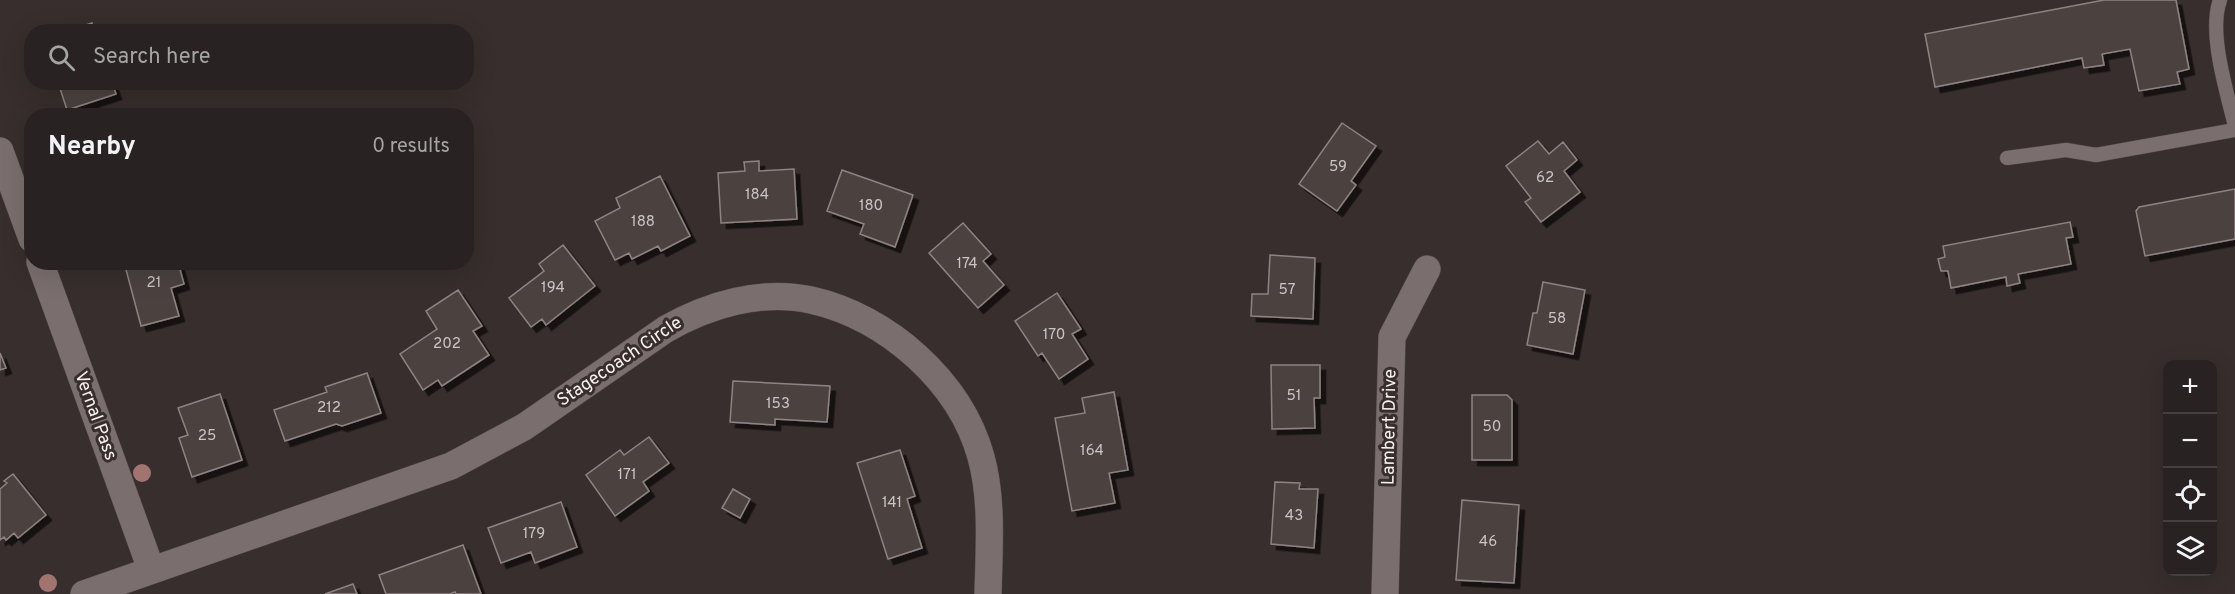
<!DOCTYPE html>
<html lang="en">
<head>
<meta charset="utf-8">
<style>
  body { margin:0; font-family:Overpass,sans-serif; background:#312a2a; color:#f1f3f6 }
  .controls { position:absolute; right:18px; bottom:18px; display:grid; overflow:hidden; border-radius:12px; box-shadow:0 6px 24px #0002 }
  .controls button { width:54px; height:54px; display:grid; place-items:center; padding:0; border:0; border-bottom:2px solid #453f40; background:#292222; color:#f1f3f6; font:30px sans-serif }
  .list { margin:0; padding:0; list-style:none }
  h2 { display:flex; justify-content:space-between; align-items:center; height:78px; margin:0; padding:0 24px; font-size:26px }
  h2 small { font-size:20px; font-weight:400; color:#a5a4a5 }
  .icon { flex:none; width:33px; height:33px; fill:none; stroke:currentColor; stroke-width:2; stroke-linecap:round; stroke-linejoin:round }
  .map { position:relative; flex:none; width:2235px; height:594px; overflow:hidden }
  .search { position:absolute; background:#292222; box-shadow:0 6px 24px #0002; left:24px; top:24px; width:450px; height:66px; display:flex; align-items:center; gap:15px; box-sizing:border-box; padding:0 21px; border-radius:24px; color:#a5a4a5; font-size:22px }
  .panel { position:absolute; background:#292222; box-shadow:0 6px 24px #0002; left:24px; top:108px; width:450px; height:162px; border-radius:24px }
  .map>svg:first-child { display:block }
  .building { fill:#4c4241; stroke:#8e8382; stroke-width:1.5; filter:url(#shadow) }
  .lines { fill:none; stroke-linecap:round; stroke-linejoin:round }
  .service-casing { stroke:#524a49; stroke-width:15 }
  .minor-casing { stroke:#524a49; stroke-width:28 }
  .service { stroke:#7a6f6e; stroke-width:14 }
  .minor { stroke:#7a6f6e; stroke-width:27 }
  .tree { fill:#a17470 }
  .labels { text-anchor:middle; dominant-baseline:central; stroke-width:6; stroke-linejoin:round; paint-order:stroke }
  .number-label { font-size:15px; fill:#ccc4c4 }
  .street-label { font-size:18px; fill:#f7f0ef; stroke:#372e2d }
</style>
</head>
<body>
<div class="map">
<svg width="2235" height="594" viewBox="0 0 2235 594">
  <defs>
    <filter id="shadow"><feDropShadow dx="5.5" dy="5.5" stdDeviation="0" flood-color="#0009"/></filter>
  </defs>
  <rect width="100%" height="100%" fill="#372e2d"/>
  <!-- building -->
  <path class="building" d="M2104,0H2176L2189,69L2177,72L2180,84L2139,91L2130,49L2102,54L2104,65L2084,68L2082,58L1935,87L1925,34Z
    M92,23L95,32H65Z
    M58,82H112L116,94L67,110Z
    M1342,123L1376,146L1351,181L1356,185L1337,211L1299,184Z
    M1538,141L1549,154L1563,142L1577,160L1564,171L1580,192L1541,222L1525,202L1531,198L1506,166Z
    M759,161V171L794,169L797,219L721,223L718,173L745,171L744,162Z
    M842,170L913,195L895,247L860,234L864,224L827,211Z
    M660,176L690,236L661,251L658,246L632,259L629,253L615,260L595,221L620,208L616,198Z
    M2235,189V239L2145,256L2136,211L2139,207Z
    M2070,222L2073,237L2066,238L2071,264L2018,274L2020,283L2007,286L2006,277L1951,288L1948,271H1941L1938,259L1945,257L1943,246Z
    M963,223L991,254L983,261L1004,285L978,308L929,253Z
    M563,245L595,286L546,325L542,319L531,327L509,298L544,271L539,264Z
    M1270,255L1315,258L1313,319L1251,316L1252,294H1268Z
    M124,262H178L184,284L171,288L179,316L141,326Z
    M1543,282L1585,290L1573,354L1527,345L1533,313H1537Z
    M458,290L482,326L473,331L489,355L442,386L438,380L423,390L400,354L437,329L426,311Z
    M1057,293L1081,329L1072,334L1088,359L1059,379L1042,353L1038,356L1015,321Z
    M0,353L6,368L0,370Z
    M1271,365H1320V398H1314L1315,428L1272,429Z
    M367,373L381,413L342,426L336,424L285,441L274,410L327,392L325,387Z
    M733,381L830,386L827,422L775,419V425L730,422Z
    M1114,392L1128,470L1109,473L1115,503L1072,511L1055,418L1085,413L1082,398Z
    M220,394L242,460L192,477L179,438L188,435L178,408Z
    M1472,395H1507L1512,400V460H1472Z
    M649,437L669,463L643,482L649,491L615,516L586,475L620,450L624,455Z
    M900,450L915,496L907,499L922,548L888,559L857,463Z
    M13,474L46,515L18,538L14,533L6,540L4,537L0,540V489L7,483L4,481Z
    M1275,482L1300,483L1299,489H1318L1314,548L1271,544Z
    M733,489L750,499L740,518L722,508Z
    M1462,500L1519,505L1514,583L1456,580Z
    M561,502L577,547L535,563L531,552L501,563L488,528Z
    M463,545L481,594H456L455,592L450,594H386L379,575Z
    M353,584L357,594H325Z"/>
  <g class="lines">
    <defs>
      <path id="service" d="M2220,0C2208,33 2227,92 2235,126
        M2007,158L2066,150L2096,155L2235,130"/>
      <path id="minor" d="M0,151L32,239
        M40,262L151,569
        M84,594L451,466L524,427L666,329C708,305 761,289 811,300C887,317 960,381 981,457C993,500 989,550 988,594
        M1385,594L1392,337L1427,269"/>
    </defs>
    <!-- service casing -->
    <use href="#service" class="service-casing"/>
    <!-- minor casing -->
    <use href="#minor" class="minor-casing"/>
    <!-- service -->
    <use href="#service" class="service"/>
    <!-- minor -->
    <use href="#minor" class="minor"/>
  </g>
  <!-- trees -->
  <g class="tree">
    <circle cx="142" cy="473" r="9"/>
    <circle cx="48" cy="583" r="9"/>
  </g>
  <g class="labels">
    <!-- number labels -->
    <g class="number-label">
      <text x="1338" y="167">59</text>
      <text x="1545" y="178">62</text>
      <text x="757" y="195">184</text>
      <text x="871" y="206">180</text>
      <text x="643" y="222">188</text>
      <text x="967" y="264">174</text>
      <text x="154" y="283">21</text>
      <text x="553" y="288">194</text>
      <text x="1287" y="290">57</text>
      <text x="1557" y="319">58</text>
      <text x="1054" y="335">170</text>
      <text x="447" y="344">202</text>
      <text x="1294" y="396">51</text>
      <text x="778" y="404">153</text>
      <text x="329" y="408">212</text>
      <text x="1492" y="427">50</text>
      <text x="207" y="436">25</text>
      <text x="1092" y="451">164</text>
      <text x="627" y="475">171</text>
      <text x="892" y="503">141</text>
      <text x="1294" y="516">43</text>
      <text x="534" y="534">179</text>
      <text x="1488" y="542">46</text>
    </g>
    <!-- street labels -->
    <g class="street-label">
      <text transform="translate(620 362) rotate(-34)">Stagecoach Circle</text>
      <text transform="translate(95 416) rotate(70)">Vernal Pass</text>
      <text transform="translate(1390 427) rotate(-89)">Lambert Drive</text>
    </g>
  </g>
</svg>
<div class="controls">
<button>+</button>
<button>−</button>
<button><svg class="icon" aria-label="locate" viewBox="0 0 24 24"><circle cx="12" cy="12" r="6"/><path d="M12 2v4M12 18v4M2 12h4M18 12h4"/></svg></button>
<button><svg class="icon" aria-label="layers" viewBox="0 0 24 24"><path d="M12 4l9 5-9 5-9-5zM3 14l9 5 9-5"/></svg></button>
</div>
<div class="search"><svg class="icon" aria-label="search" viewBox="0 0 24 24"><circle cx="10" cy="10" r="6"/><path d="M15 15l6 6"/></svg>Search here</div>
<section class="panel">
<h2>Nearby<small>0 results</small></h2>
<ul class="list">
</ul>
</section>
</div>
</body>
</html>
